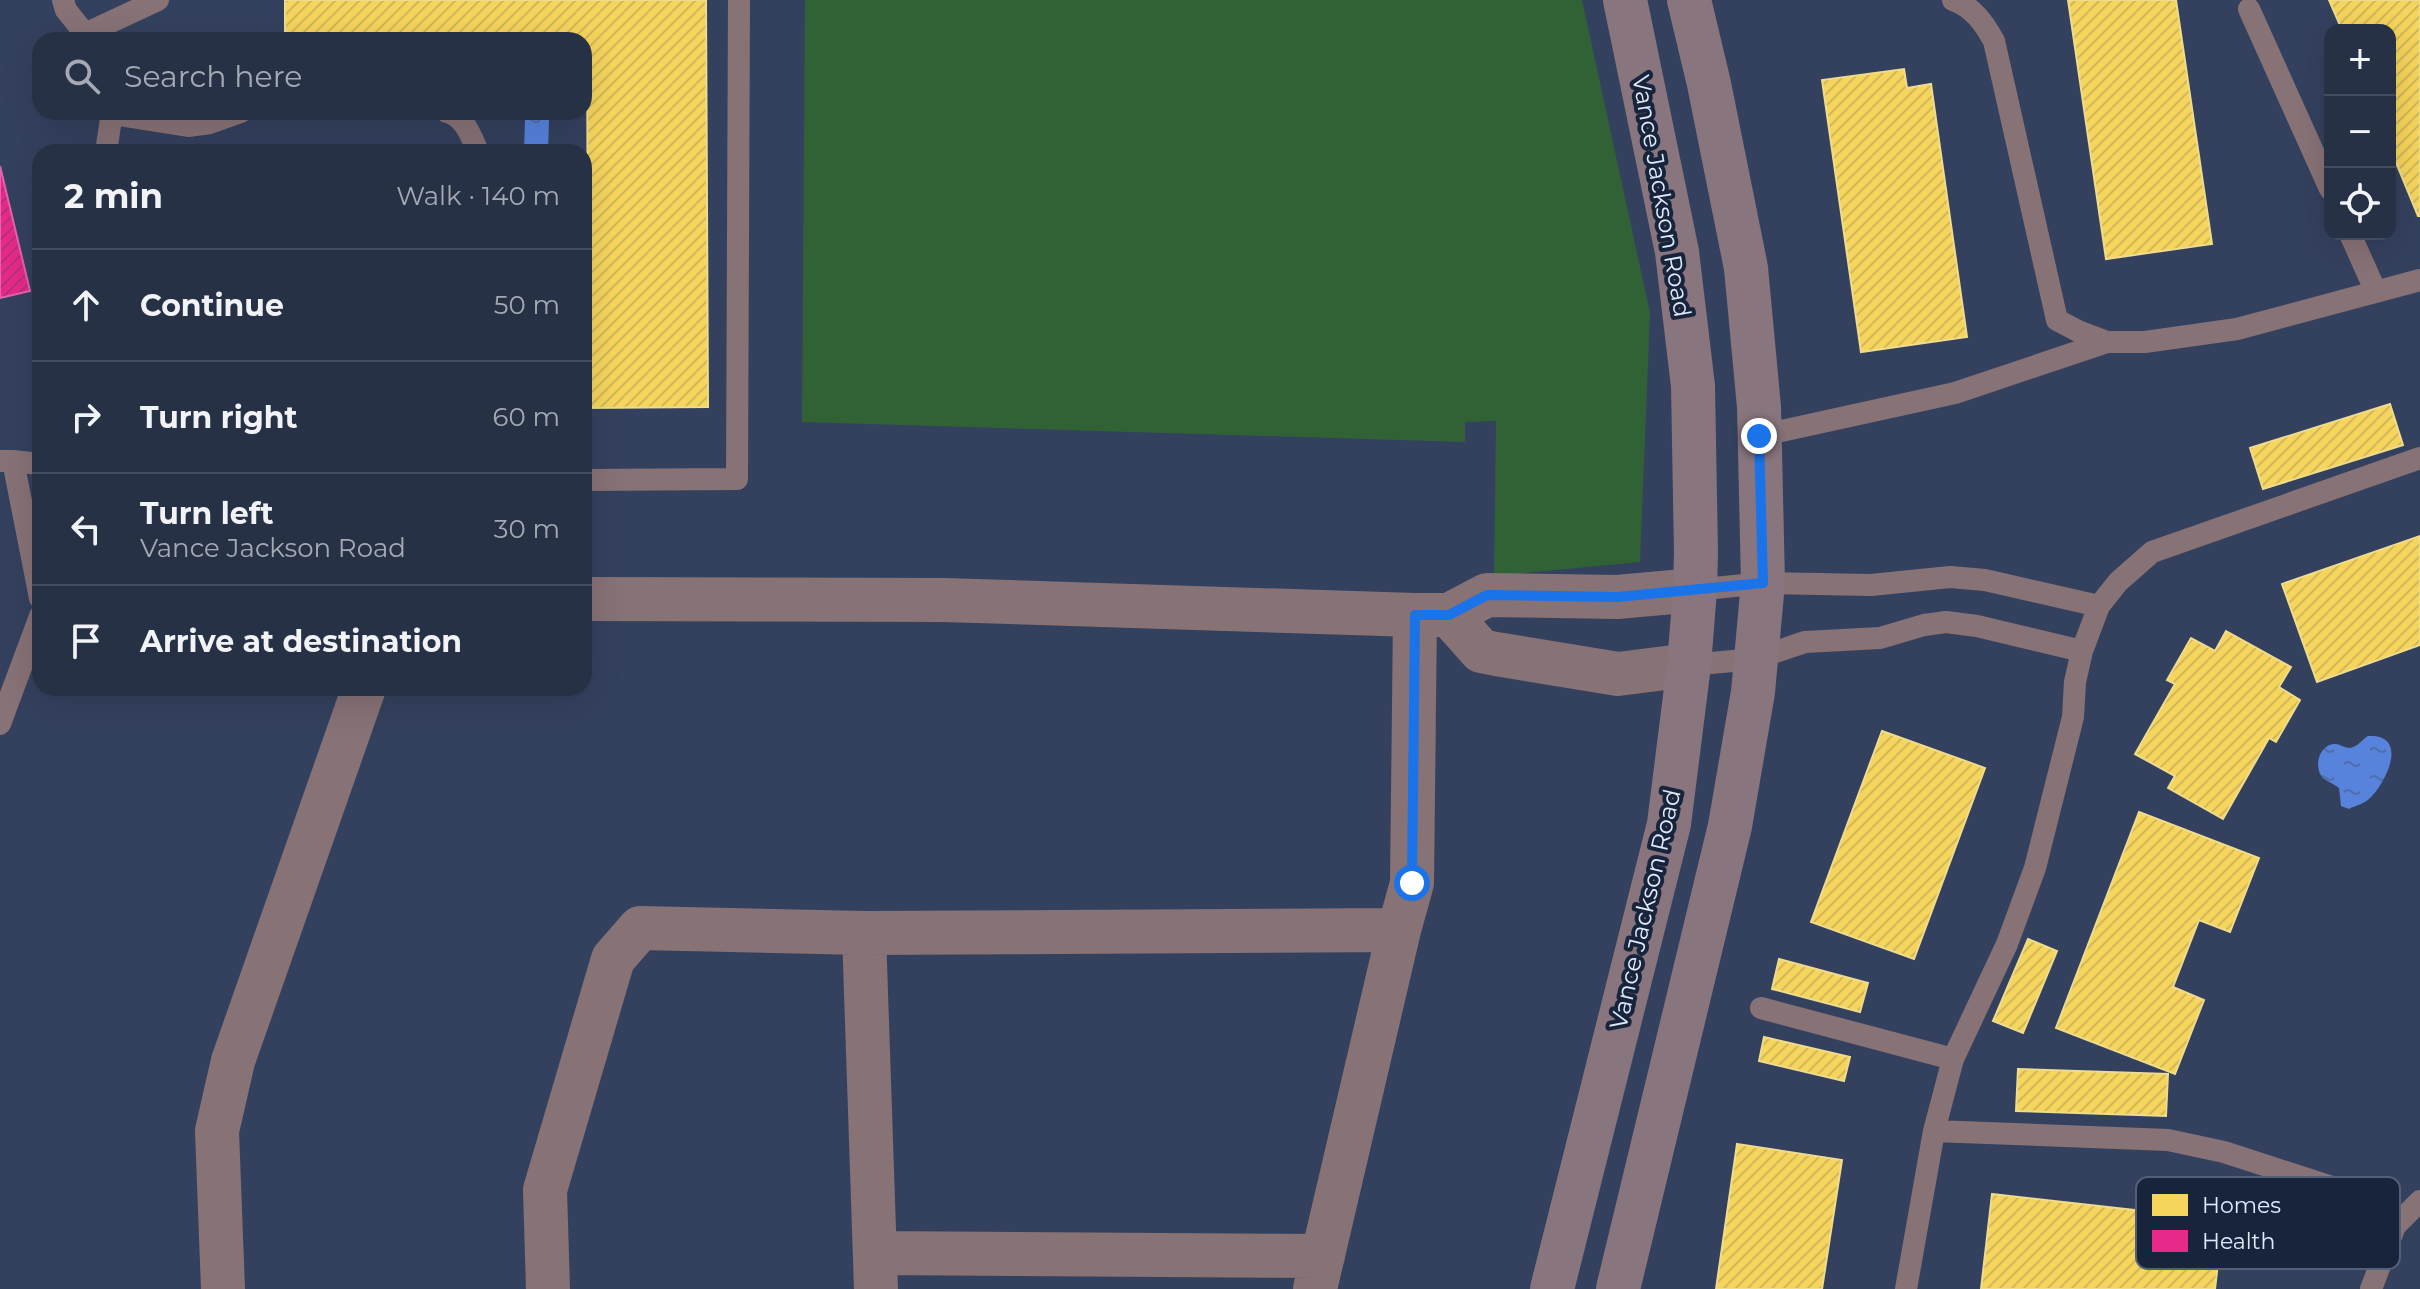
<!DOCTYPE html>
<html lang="en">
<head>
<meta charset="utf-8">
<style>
  body { margin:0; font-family:Montserrat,sans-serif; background:#2f394d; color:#f1f3f6 }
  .controls { position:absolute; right:24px; top:24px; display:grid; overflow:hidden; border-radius:16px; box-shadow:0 8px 32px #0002 }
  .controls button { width:72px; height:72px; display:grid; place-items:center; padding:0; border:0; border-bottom:2px solid #434c5f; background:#273146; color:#f1f3f6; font:40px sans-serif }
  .stop { position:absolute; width:24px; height:24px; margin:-18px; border:6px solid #1a73e8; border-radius:50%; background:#fff }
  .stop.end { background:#1a73e8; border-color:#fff; box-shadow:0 2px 8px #0008 }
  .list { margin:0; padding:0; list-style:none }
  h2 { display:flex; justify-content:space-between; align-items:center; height:104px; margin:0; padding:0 32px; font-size:34px }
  h2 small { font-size:26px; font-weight:400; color:#a4a9b3 }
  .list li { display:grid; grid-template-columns:52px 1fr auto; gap:24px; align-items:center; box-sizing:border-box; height:112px; padding:0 32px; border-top:2px solid #434c5f }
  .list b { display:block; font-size:30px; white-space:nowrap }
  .list p { margin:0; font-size:26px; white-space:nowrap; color:#a4a9b3 }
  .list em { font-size:26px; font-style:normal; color:#a4a9b3 }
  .icon { flex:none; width:44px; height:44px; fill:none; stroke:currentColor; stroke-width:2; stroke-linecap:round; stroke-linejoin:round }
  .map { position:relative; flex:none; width:2420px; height:1289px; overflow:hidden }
  .search { position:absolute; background:#273146; box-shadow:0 8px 32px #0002; left:32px; top:32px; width:560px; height:88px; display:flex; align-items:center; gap:20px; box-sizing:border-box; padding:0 28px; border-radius:24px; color:#a4a9b3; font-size:30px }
  .panel { position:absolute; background:#273146; box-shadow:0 8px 32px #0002; left:32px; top:144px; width:560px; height:552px; border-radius:24px }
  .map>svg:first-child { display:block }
  .grass { fill:#316236 }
  .water { fill:url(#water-ripples) }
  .homes { fill:url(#homes-hatch); stroke:#efdc8d; stroke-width:2 }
  .health { fill:url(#health-hatch); stroke:#e563ad; stroke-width:2 }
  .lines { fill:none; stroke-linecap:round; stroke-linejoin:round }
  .lane { stroke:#877276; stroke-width:22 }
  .street { stroke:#877276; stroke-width:44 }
  .secondary { stroke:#88757d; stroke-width:44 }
  .route { stroke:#1a73e8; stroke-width:10 }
  .labels { text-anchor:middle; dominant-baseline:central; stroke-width:8; stroke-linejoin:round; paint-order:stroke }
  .street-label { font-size:24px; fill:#e0ebfe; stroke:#18243c }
  .key { fill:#18243c; stroke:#546076; stroke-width:2 }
  .key-label { font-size:22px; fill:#e0ebfe }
</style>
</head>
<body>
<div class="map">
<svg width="2420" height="1289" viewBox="0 0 2420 1289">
  <defs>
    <pattern id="water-ripples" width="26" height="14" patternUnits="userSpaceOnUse" patternTransform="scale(2)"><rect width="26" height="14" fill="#5783dd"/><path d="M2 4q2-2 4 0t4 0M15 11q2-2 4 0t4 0" fill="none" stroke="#506eaa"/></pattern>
    <pattern id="homes-hatch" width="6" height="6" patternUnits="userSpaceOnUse" patternTransform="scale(2)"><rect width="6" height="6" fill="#f6d55c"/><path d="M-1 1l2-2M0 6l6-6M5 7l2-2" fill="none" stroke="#d2b859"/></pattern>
    <pattern id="health-hatch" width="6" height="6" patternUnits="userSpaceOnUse" patternTransform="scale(2)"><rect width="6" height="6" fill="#e7298a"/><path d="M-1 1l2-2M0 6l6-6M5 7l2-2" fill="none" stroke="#b63277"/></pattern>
  </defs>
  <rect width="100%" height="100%" fill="#34415e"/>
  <!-- grass -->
  <path class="grass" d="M805,0H1582L1650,313L1640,562L1494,576L1496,421L1465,422V442L802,422Z"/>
  <!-- water -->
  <path class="water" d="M525,120H549L548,152H524Z
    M2368,736C2409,734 2387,781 2371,797C2365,804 2356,805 2349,809L2341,806L2339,788C2334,784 2328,782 2323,778C2313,768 2319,744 2335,744C2341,744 2346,750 2353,747C2358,746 2363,739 2368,736Z"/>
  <!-- homes -->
  <path class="homes" d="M285,0H706L708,407L584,408V280H588L587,43H584V40H285Z
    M2068,0H2176L2212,244L2106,259Z
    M2329,0H2420V216H2418L2390,148V30H2342Z
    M1904,69L1907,88L1931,84L1967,337L1861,352L1822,80Z
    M2390,404L2403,445L2263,489L2250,448Z
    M2420,536V645L2317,682L2282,584Z
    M2226,631L2291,667L2279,687L2300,700L2276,742L2269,738L2223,819L2168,788L2175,776L2135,754L2175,684L2167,680L2191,638L2215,651Z
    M1882,731L1985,768L1914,959L1811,922Z
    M2139,812L2259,858L2230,932L2199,920L2173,987L2204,1000L2175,1074L2056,1028Z
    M2028,939L2057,951L2023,1033L1993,1021Z
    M1779,959L1868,983L1860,1012L1772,989Z
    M1764,1037L1850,1057L1844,1081L1759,1061Z
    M2018,1069L2168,1074L2166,1116L2016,1111Z
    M1737,1144L1842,1160L1822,1289H1716Z
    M1992,1194L2223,1220L2215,1289H1981Z"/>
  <!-- health -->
  <path class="health" d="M0,166L30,291L0,298Z"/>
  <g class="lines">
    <!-- lane -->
    <path class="lane" d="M63,0L66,10L90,40
      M1953,0C1973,7 1984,23 1994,41L2057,320L2078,331L2107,342H2145L2237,329L2420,280
      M2249,9L2330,189
      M87,33L158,0
      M447,112C465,117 471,136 478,152
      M112,114L188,126L210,123L241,112
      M106,152L112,112
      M2350,234L2376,292
      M1759,436L1955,393L2107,342
      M0,461H13L40,598
      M13,461L40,464
      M584,480L737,479L739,0
      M1695,590L1763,583L1871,585L1950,577L1985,580L2099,606
      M1689,665L1755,659L1805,642L1880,638L1924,625L1946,622L1977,626L2082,651
      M0,724L40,616
      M1761,1008L1953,1059
      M1934,1131L2168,1140L2224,1152L2341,1190L2395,1226
      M1906,1289L1934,1131L1953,1059L2007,944L2035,868L2073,717L2075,682L2082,651L2099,606L2118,582L2152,552L2420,458
      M2371,1289L2395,1226L2420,1201"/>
    <!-- street -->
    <path class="street" d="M1415,615H1449L1487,595L1617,597L1695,590
      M1449,615L1481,651L1496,654L1618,674L1689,665
      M864,933L876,1289
      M875,1253L1323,1256
      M223,1289L217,1131L233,1061L364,688
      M548,1289L545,1190L613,959L640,928L864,933L1399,930L1412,883L1415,615L944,600L584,599
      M1315,1289L1399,930"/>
    <!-- secondary -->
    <path class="secondary" d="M1552,1289L1669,824L1689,665L1695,590L1696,553L1693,386L1677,252L1625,0
      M1618,1289L1730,826L1753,692L1763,583L1759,407L1746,268L1709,84L1689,0"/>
  </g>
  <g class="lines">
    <!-- route -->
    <path class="route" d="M1412,883L1415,615H1449L1487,595L1617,597L1763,583L1759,436"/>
  </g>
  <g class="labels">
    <!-- street labels -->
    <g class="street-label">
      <text transform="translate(1662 196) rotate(80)">Vance Jackson Road</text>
      <text transform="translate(1645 909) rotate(-77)">Vance Jackson Road</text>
    </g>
  </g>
  <!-- legend -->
  <rect x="2136" y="1177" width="264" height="92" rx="12" class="key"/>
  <rect x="2152" y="1194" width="36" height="22" fill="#f6d55c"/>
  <rect x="2152" y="1230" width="36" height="22" fill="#e7298a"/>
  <g class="key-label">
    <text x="2202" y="1213">Homes</text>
    <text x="2202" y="1249">Health</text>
  </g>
</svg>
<div class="controls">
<button>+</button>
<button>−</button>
<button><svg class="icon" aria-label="locate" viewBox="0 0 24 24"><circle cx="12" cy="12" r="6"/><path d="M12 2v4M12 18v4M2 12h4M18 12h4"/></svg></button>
</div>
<div class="stop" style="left:1412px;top:883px"></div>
<div class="stop end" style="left:1759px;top:436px"></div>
<div class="search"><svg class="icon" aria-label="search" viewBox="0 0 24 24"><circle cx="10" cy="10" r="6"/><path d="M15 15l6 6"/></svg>Search here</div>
<section class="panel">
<h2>2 min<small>Walk · 140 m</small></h2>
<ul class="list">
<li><svg class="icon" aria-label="ahead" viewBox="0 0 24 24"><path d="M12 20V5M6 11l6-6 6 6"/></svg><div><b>Continue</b></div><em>50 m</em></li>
<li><svg class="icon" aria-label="right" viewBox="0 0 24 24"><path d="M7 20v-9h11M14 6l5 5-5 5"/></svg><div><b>Turn right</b></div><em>60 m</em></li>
<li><svg class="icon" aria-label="left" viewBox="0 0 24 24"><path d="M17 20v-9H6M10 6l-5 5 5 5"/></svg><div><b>Turn left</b><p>Vance Jackson Road</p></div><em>30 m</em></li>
<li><svg class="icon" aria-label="arrive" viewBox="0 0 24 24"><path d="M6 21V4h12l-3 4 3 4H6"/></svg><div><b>Arrive at destination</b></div></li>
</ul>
</section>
</div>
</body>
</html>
